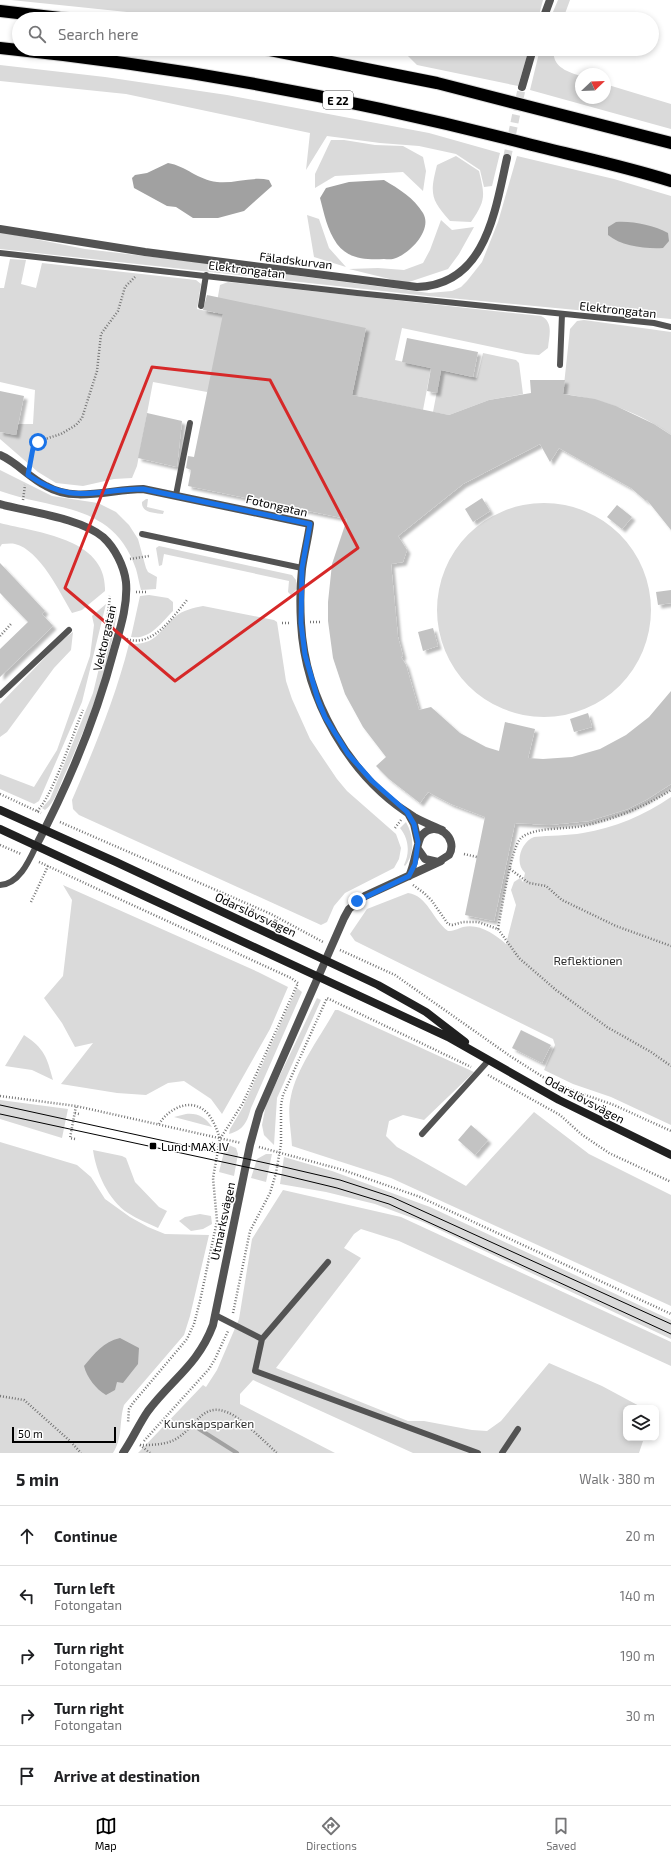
<!DOCTYPE html>
<html lang="en">
<head>
<meta charset="utf-8">
<style>
  body { margin:0; font-family:"Exo 2",sans-serif; background:#f2f2f2; color:#202124 }
  .controls { position:absolute; right:12px; bottom:12px; display:grid; overflow:hidden; border-radius:8px; box-shadow:0 2px 6px #0003 }
  .controls button { width:36px; height:36px; display:grid; place-items:center; padding:0; border:0; border-bottom:1px solid #e0e0e0; background:#fff; color:#202124; font:20px sans-serif }
  .compass { position:absolute; left:575px; top:68px; width:36px; height:36px; border-radius:50%; background:#fff; box-shadow:0 2px 6px #0003; rotate:67deg }
  .scale { position:absolute; left:12px; bottom:10px; width:104px; box-sizing:border-box; padding-left:4px; border:2px solid #000; border-top:0; font-size:11px; line-height:14px; white-space:nowrap; color:#000; -webkit-text-stroke:3px #fff; paint-order:stroke }
  .stop { position:absolute; width:12px; height:12px; margin:-9px; border:3px solid #1a73e8; border-radius:50%; background:#fff }
  .stop.end { background:#1a73e8; border-color:#fff; box-shadow:0 1px 4px #0008 }
  .list { margin:0; padding:0; list-style:none }
  h2 { display:flex; justify-content:space-between; align-items:center; height:52px; margin:0; padding:0 16px; font-size:17px }
  h2 small { font-size:13px; font-weight:400; color:#757577 }
  .list li { display:grid; grid-template-columns:26px 1fr auto; gap:12px; align-items:center; box-sizing:border-box; height:60px; padding:0 16px; border-top:1px solid #e0e0e0 }
  .list b { display:block; font-size:15px; white-space:nowrap }
  .list p { margin:0; font-size:13px; white-space:nowrap; color:#757577 }
  .list em { font-size:13px; font-style:normal; color:#757577 }
  .icon { flex:none; width:22px; height:22px; fill:none; stroke:currentColor; stroke-width:2; stroke-linecap:round; stroke-linejoin:round }
  .map { position:relative; flex:none; width:671px; height:1453px; overflow:hidden }
  .search { position:absolute; background:#fff; box-shadow:0 2px 6px #0003; left:12px; right:12px; top:12px; height:44px; display:flex; align-items:center; gap:10px; box-sizing:border-box; padding:0 14px; border-radius:22px; color:#757577; font-size:15px }
  .sheet { height:352px; background:#fff }
  nav { display:flex; justify-content:space-around; align-items:center; box-sizing:border-box; height:56px; border-top:1px solid #e0e0e0; background:#fff; font-size:11px; color:#757577 }
  nav a { display:grid; justify-items:center; gap:2px }
  nav .on { color:#000 }
  .map>svg:first-child { display:block }
  .green { fill:#dadada }
  .water { fill:#a1a1a1 }
  .lines { fill:none; stroke-linecap:round; stroke-linejoin:round }
  .stream { stroke:#a1a1a1; stroke-width:4 }
  .building { fill:#c3c3c3; filter:url(#shadow) }
  .street-tunnel { stroke:#d9d9d9; stroke-width:8; stroke-dasharray:8 4; stroke-linecap:butt }
  .highway-casing { stroke:#dbdbdb; stroke-width:14 }
  .path { stroke:#757575; stroke-width:2.5; stroke-dasharray:1 2; stroke-linecap:butt }
  .lane { stroke:#535353; stroke-width:6 }
  .street { stroke:#535353; stroke-width:8 }
  .secondary { stroke:#202020; stroke-width:8 }
  .highway { stroke:#000; stroke-width:12 }
  .tram { stroke:#000; stroke-width:1 }
  .route { stroke:#1a73e8; stroke-width:5 }
  .marked { fill:none; stroke:#d62828; stroke-width:3; stroke-linejoin:round }
  .poi-dot { fill:#000; stroke:#fff; stroke-width:1.5 }
  .labels { text-anchor:middle; dominant-baseline:central; stroke-width:3; stroke-linejoin:round; paint-order:stroke }
  .shield { fill:#fff; stroke:#4c4c4c; stroke-width:1 }
  .shield-label { font-size:11px; font-weight:bold; fill:#000 }
  .street-label { font-size:12px; fill:#000; stroke:#fff }
  .park-label { font-size:12px; fill:#313131; stroke:#fff }
  .poi-label { font-size:12px; fill:#000; stroke:#fff; text-anchor:start }
</style>
</head>
<body>
<div class="map">
<svg width="671" height="1453" viewBox="0 0 671 1453">
  <defs>
    <filter id="shadow"><feDropShadow dx="3.5" dy="3.5" stdDeviation="1" flood-color="#0004"/></filter>
  </defs>
  <rect width="100%" height="100%" fill="#fff"/>
  <!-- green -->
  <path class="green" d="M11,0H543L538,19H170L127,12Z
    M558,0H570L563,19H550Z
    M391,49H529L518,86L417,65L404,52Z
    M540,49H554C551,66 567,72 581,76V98H605V84L671,104V129L530,90Z
    M0,65L105,77L227,95L429,133L500,153L492,186L484,187L480,170L456,154L419,146L380,143L327,136L306,170L310,133L126,94L0,81Z
    M331,140H344L375,145L403,146L423,157L426,171L423,191L403,172L335,176L315,188V174Z
    M456,156L479,171C485,196 486,200 471,222L450,221C430,199 430,193 437,165Z
    M517,156L614,179L671,196V319L428,296L0,249V232L85,249L265,270L299,276L429,293L452,291L461,287L467,281L482,262L498,222Z
    M307,215L319,219L329,248L346,267L314,257Z
    M441,220L452,230L474,227L459,254L448,269L406,283L349,269L378,268L404,270L423,263L430,250Z
    M10,259L26,260L21,284L36,288L42,263L196,280L201,284L197,309L215,313L220,285L228,282L541,316C554,322 549,336 548,348L539,355L526,354L402,328L395,360L431,368L423,410L352,395L366,328L207,392L153,382L137,466L132,478L114,479L83,486L56,483L38,472L0,439V432L16,435L18,424H33L35,390L0,382V288H4Z
    M584,320L671,332V435C638,412 603,399 563,394L570,329L577,321Z
    M483,353L516,360L519,363L523,394L489,400L449,415L433,412L441,370L477,378Z
    M0,470L52,496L98,503L116,512L129,525L138,539L146,568L148,572L157,577L156,589L141,590C139,583 138,576 136,569C113,502 55,511 0,491Z
    M146,499H148L147,507L164,511L163,514C155,513 141,513 142,502Z
    M437 610a107 107 0 1 1 214 0a107 107 0 1 1-214 0Z
    M0,523C38,533 107,538 105,591L82,610L72,613C60,593 40,550 15,544C11,543 6,544 2,544L0,547Z
    M159,546L292,575L296,580L297,589L291,595L288,592L289,581L164,554L162,565L159,566L156,548Z
    M149,595L168,598L173,602V611C161,623 150,640 131,637L140,596Z
    M106,604L82,702L39,801L34,804L0,789V774L34,787L57,750L90,656L94,625L92,616Z
    M114,606L117,609C111,666 88,723 64,776C59,787 55,803 45,810L42,808L50,799L93,693Z
    M203,606L274,620L277,622L286,681L292,699L310,739L337,779L347,791L396,834L401,848L399,859L394,868L345,893L334,906L327,922L321,925L79,815L73,809L72,800C94,749 115,699 129,644C157,645 157,632 175,617C183,610 193,608 203,606Z
    M73,632L71,650L54,668L7,732L0,737V704L61,641Z
    M671,797V1125L611,1097L573,1084L544,1070L555,1045L553,1039L355,941L350,934L367,909L408,893C428,896 432,919 448,931C454,931 457,929 463,927C479,923 495,934 506,944L516,905L511,890L514,882L520,878L523,882L525,873C514,863 521,842 534,837C550,835 567,836 583,833C614,828 645,815 671,797Z
    M406,822C414,836 415,853 405,866L404,865C410,853 409,839 400,828Z
    M63,885L258,972L288,987L270,1029L222,1114L211,1099L184,1081L168,1083L146,1095L117,1093L61,1084L93,1043L75,1047L62,1023L44,998L63,976L72,900Z
    M297,988L302,992L251,1108C247,1122 244,1130 229,1134L230,1129L243,1107Z
    M317,998L321,1000L277,1098L274,1145L264,1135L262,1125L266,1104Z
    M335,1010H338L474,1072L424,1120L403,1115L389,1121L386,1136L397,1147L466,1186L534,1112L589,1154L671,1195V1306L391,1178L292,1146C291,1129 287,1113 291,1096C297,1067 321,1036 335,1010Z
    M24,1035C44,1048 47,1057 53,1080L32,1070L5,1066Z
    M0,1100L68,1109L62,1138L0,1119Z
    M186,1114C198,1113 205,1117 212,1127L174,1117Z
    M0,1142L77,1165L91,1177L105,1199L130,1217L148,1227L165,1234L209,1235L190,1316L184,1335L124,1405C119,1421 123,1438 113,1453H0Z
    M226,1144L236,1148L238,1154L234,1176L219,1172Z
    M93,1150L122,1156L126,1158L135,1182L159,1207L167,1211L158,1228C148,1223 137,1219 128,1213C108,1200 96,1172 93,1150Z
    M266,1154H272L266,1182L251,1178L257,1159Z
    M284,1157L332,1171L430,1207L671,1320V1339L423,1222L375,1204L326,1192L280,1184Z
    M283,1190L401,1217L671,1342V1366L399,1241L361,1229L354,1234L344,1248L361,1258L276,1368L408,1421H424L472,1430L487,1431L501,1421L549,1363L602,1386L643,1408H626V1438H644L639,1453H413L253,1380L240,1394V1404L335,1453H138L203,1385L206,1387L217,1370L239,1319L252,1239Z
    M200,1214L211,1216L212,1224L203,1229L191,1231L179,1221L185,1217Z"/>
  <!-- water -->
  <path class="water" d="M168,163C186,166 198,180 217,182C234,184 252,176 269,180L272,186L244,211L218,218H193L176,207L167,206L134,188L132,178L135,175L147,173Z
    M384,180C399,189 414,198 423,213C433,230 410,253 396,258C392,260 387,259 384,259C366,260 348,259 337,244C327,230 324,213 320,198L326,188L349,182Z
    M616,222C634,221 652,225 668,233L669,241L663,248C645,249 621,246 608,235V227Z
    M120,1338L139,1348L138,1364L123,1383L117,1382L115,1390L106,1395C96,1389 87,1378 84,1366C95,1353 103,1342 120,1338Z"/>
  <g class="lines">
    <!-- stream -->
    <path class="stream" d="M199,1429L237,1453"/>
  </g>
  <!-- building -->
  <path class="building" d="M207,295L366,328L352,395L449,415L489,400L531,393L530,380H565L563,394L595,399L616,406L654,424L671,435V530L647,500L646,501L631,488L559,448L550,462L540,444L463,484L398,536L407,550L403,562L391,564L398,637L403,656L401,657L406,665L419,710L431,707L460,733L486,747L499,751L505,722L535,729L528,758L543,759L572,757L600,749L626,735L649,717L671,691V784L646,800L628,809L589,821L549,825L515,823L494,921L465,915L485,817L451,804L428,792L420,803L389,779L376,766L386,757L363,727L345,694L333,658L328,621V602L332,564L347,519L188,486L191,470L186,468L188,456L194,457L223,314L203,310Z
    M407,338L478,352L473,377L441,370L437,393L427,391L431,368L402,362Z
    M0,391L24,396L16,435L0,432Z
    M147,413L182,421L177,467L138,458Z
    M482,498L490,511L473,522L465,509Z
    M617,505L632,517L622,529L607,517Z
    M0,563L45,611L42,614L53,626L0,677V649L28,622L0,593Z
    M671,590V603L658,605L656,592Z
    M433,628L438,646L423,651L418,632Z
    M588,713L592,727L574,732L570,719Z
    M521,1030L551,1045L542,1063L512,1048Z
    M471,1125L488,1140L475,1155L458,1140Z"/>
  <g class="lines">
    <!-- street-tunnel -->
    <path class="street-tunnel" d="M507,158L522,87"/>
    <defs>
      <path id="highway" d="M0,11L69,19
        M0,48C178,66 354,99 528,144C575,156 624,166 671,181
        M265,49L437,83L671,143"/>
    </defs>
    <!-- highway casing -->
    <use href="#highway" class="highway-casing"/>
    <!-- path -->
    <path class="path" d="M30,463L34,445L42,440L61,434L76,425L82,418L97,371L101,334L118,311L125,287L135,277
      M23,500L25,485
      M130,559L149,556
      M136,592H148
      M310,622H321
      M282,623H291
      M0,636L11,624
      M127,639C152,648 173,617 187,600
      M99,658L107,623L110,596
      M0,794L41,813
      M37,811C53,796 73,733 83,710
      M60,822L271,914L323,942
      M395,828L401,820
      M0,845L21,854
      M464,854L477,857
      M39,862L291,978L298,983L243,1103L220,1139L213,1178L217,1221L200,1301L194,1324L187,1339L133,1403L129,1409L128,1423
      M510,869L529,883L546,886L562,900L616,926L671,946
      M413,885L424,893L432,901L448,924L452,925L463,922H478L498,929L519,958L556,990L607,1027L651,1052L671,1066
      M31,902L48,866
      M498,929C501,912 511,847 521,838C535,826 569,830 587,825C617,818 644,807 671,790
      M340,950L395,975L510,1056L543,1077L571,1090L614,1105L671,1131
      M488,1075L560,1115L581,1134L609,1153L671,1182
      M0,1096L76,1106L241,1143
      M75,1113L79,1114
      M159,1124C170,1107 193,1096 209,1115C214,1122 217,1130 220,1138
      M75,1139L70,1138L76,1106
      M212,1143L219,1144
      M259,1147L343,1170L420,1197L671,1314
      M233,1313L250,1231L270,1193L276,1173L281,1144V1105L283,1095L327,998L471,1067
      M0,1396L24,1400L70,1441L81,1453
      M144,1441L209,1369L215,1359L228,1331
      M140,1445C153,1445 168,1445 179,1437C198,1424 204,1399 233,1415C246,1423 265,1442 277,1453
      M140,1445L150,1453"/>
    <!-- lane -->
    <path class="lane" d="M0,253L357,293L654,323L671,327
      M201,306L206,275
      M560,365L562,314
      M176,495L190,423
      M142,534L302,568
      M0,695L69,630
      M0,885C19,884 29,861 36,846
      M422,1134L489,1060
      M215,1315L262,1339L255,1371L478,1453
      M262,1339L328,1262
      M502,1453L518,1429"/>
    <!-- street -->
    <path class="street" d="M543,19L550,0
      M522,87L533,49
      M0,229L145,252L417,287C486,285 495,211 507,158
      M0,455C15,461 30,478 46,486C75,503 111,489 143,489L310,524C308,539 304,554 302,569C300,587 300,605 301,623C305,699 349,777 414,817C423,822 433,826 442,830
      M0,504C29,512 80,518 103,537C115,548 124,566 126,582C128,605 120,629 114,650C96,719 69,783 36,846
      M408,813L414,824L418,842
      M409,876C415,865 417,840 422,835C436,819 459,838 449,855L438,862L425,859L418,849
      M123,1453C132,1440 139,1424 148,1411C172,1379 198,1365 213,1325L250,1145L259,1112L344,918L349,909L365,896L441,861"/>
    <!-- secondary -->
    <path class="secondary" d="M0,810L116,862L378,985L426,1012L465,1042
      M0,829L448,1037L559,1100L671,1155"/>
    <!-- highway -->
    <use href="#highway" class="highway"/>
    <!-- tram -->
    <path class="tram" d="M0,1105L284,1167L340,1180L392,1197L671,1324
      M0,1114L283,1175L337,1188L389,1204L671,1334"/>
  </g>
  <g class="lines">
    <!-- route -->
    <path class="route" d="M38,442L33,448L28,475C73,506 94,489 143,489L310,524L302,568L301,623L305,655L318,700L325,717L348,754L372,781L407,812L414,824L418,842L415,864L409,876L357,901"/>
  </g>
  <!-- marked area -->
  <path class="marked" d="M152,367L270,380L358,548L175,681L65,588Z"/>
  <!-- markers -->
  <rect class="poi-dot" x="149" y="1142" width="8" height="8" rx="2"/>
  <g class="labels">
    <!-- shield labels -->
    <rect class="shield" x="323" y="91" width="30" height="18" rx="3"/>
    <g class="shield-label">
      <text x="338" y="100">E 22</text>
    </g>
    <!-- street labels -->
    <g class="street-label">
      <text transform="translate(296 260) rotate(7)">Fäladskurvan</text>
      <text transform="translate(247 269) rotate(7)">Elektrongatan</text>
      <text transform="translate(618 309) rotate(6)">Elektrongatan</text>
      <text transform="translate(277 505) rotate(13)">Fotongatan</text>
      <text transform="translate(104 638) rotate(-77)">Vektorgatan</text>
      <text transform="translate(256 914) rotate(25)">Odarslövsvägen</text>
      <text transform="translate(585 1099) rotate(28)">Odarslövsvägen</text>
      <text transform="translate(222 1221) rotate(-78)">Utmarksvägen</text>
    </g>
    <!-- park labels -->
    <g class="park-label">
      <text x="588" y="960">Reflektionen</text>
      <text x="209" y="1423">Kunskapsparken</text>
    </g>
    <!-- poi labels -->
    <g class="poi-label">
      <text x="161" y="1146">Lund MAX IV</text>
    </g>
  </g>
</svg>
<div class="controls">
<button><svg class="icon" aria-label="layers" viewBox="0 0 24 24"><path d="M12 4l9 5-9 5-9-5zM3 14l9 5 9-5"/></svg></button>
</div>
<svg class="compass" viewBox="-18 -18 36 36"><path d="M0-13l5 13h-10z" fill="#e53935"/><path d="M0 13l5-13h-10z" fill="#757577"/></svg>
<div class="scale">50 m</div>
<div class="stop" style="left:38px;top:442px"></div>
<div class="stop end" style="left:357px;top:901px"></div>
<div class="search"><svg class="icon" aria-label="search" viewBox="0 0 24 24"><circle cx="10" cy="10" r="6"/><path d="M15 15l6 6"/></svg>Search here</div>
</div>
<section class="sheet">
<h2>5 min<small>Walk · 380 m</small></h2>
<ul class="list">
<li><svg class="icon" aria-label="ahead" viewBox="0 0 24 24"><path d="M12 20V5M6 11l6-6 6 6"/></svg><div><b>Continue</b></div><em>20 m</em></li>
<li><svg class="icon" aria-label="left" viewBox="0 0 24 24"><path d="M17 20v-9H6M10 6l-5 5 5 5"/></svg><div><b>Turn left</b><p>Fotongatan</p></div><em>140 m</em></li>
<li><svg class="icon" aria-label="right" viewBox="0 0 24 24"><path d="M7 20v-9h11M14 6l5 5-5 5"/></svg><div><b>Turn right</b><p>Fotongatan</p></div><em>190 m</em></li>
<li><svg class="icon" aria-label="right" viewBox="0 0 24 24"><path d="M7 20v-9h11M14 6l5 5-5 5"/></svg><div><b>Turn right</b><p>Fotongatan</p></div><em>30 m</em></li>
<li><svg class="icon" aria-label="arrive" viewBox="0 0 24 24"><path d="M6 21V4h12l-3 4 3 4H6"/></svg><div><b>Arrive at destination</b></div></li>
</ul>
</section>
<nav>
<a class="on"><svg class="icon" aria-label="map" viewBox="0 0 24 24"><path d="M3 6l6-2 6 2 6-2v14l-6 2-6-2-6 2zM9 4v14M15 6v14"/></svg>Map</a>
<a><svg class="icon" aria-label="directions" viewBox="0 0 24 24"><path d="M12 3l9 9-9 9-9-9zM9 14v-3h6M13 9l2 2-2 2"/></svg>Directions</a>
<a><svg class="icon" aria-label="saved" viewBox="0 0 24 24"><path d="M7 4h10v16l-5-4-5 4z"/></svg>Saved</a>
</nav>
</body>
</html>
